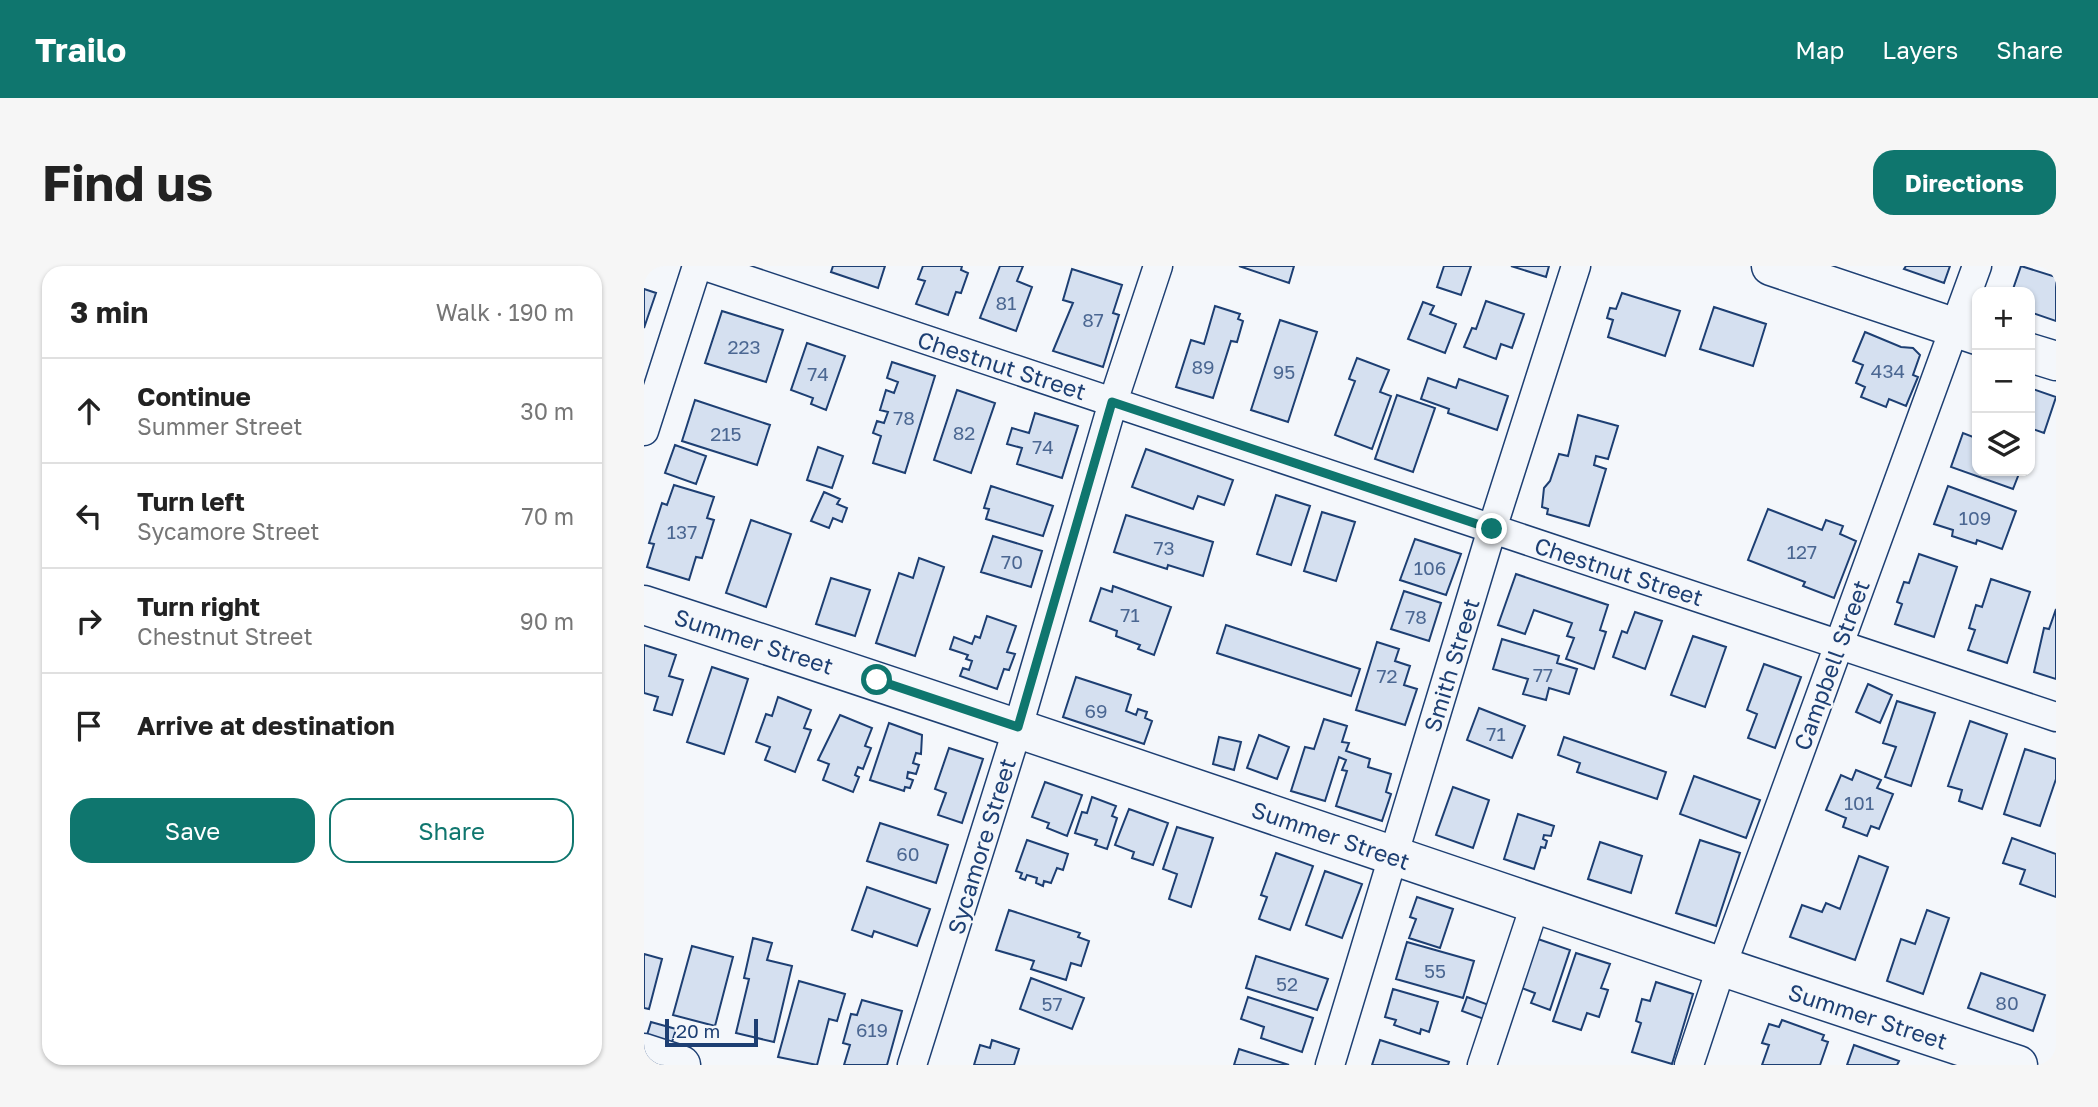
<!DOCTYPE html>
<html lang="en">
<head>
<meta charset="utf-8">
<style>
  body { margin:0; font-family:"Golos Text",sans-serif; background:#f6f6f6; color:#222 }
  .controls { position:absolute; right:21px; top:21px; display:grid; overflow:hidden; border-radius:14px; box-shadow:0 2px 5px #0004 }
  .controls button { width:63px; height:63px; display:grid; place-items:center; padding:0; border:0; border-bottom:2px solid #e0e0e0; background:#fff; color:#222; font:35px sans-serif }
  .scale { position:absolute; left:21px; bottom:18px; width:93px; box-sizing:border-box; padding-left:7px; border:4px solid #1d3f73; border-top:0; font-size:19px; line-height:24px; white-space:nowrap; color:#1d3f73; -webkit-text-stroke:5px #f4f7fb; paint-order:stroke }
  .stop { position:absolute; width:21px; height:21px; margin:-16px; border:5px solid #0f766e; border-radius:50%; background:#fff }
  .stop.end { background:#0f766e; border-color:#fff; box-shadow:0 2px 7px #0008 }
  .list { margin:0; padding:0; list-style:none }
  h2 { display:flex; justify-content:space-between; align-items:center; height:91px; margin:0; padding:0 28px; font-size:30px }
  h2 small { font-size:23px; font-weight:400; color:#767676 }
  .list li { display:grid; grid-template-columns:46px 1fr auto; gap:21px; align-items:center; box-sizing:border-box; height:105px; padding:0 28px; border-top:2px solid #e0e0e0 }
  .list b { display:block; font-size:26px; white-space:nowrap }
  .list p { margin:0; font-size:23px; white-space:nowrap; color:#767676 }
  .list em { font-size:23px; font-style:normal; color:#767676 }
  .actions { display:flex; gap:14px; padding:21px 28px }
  .actions a { flex:1; padding:16px 0; border:2px solid #0f766e; border-radius:21px; text-align:center; font-size:24px; color:#0f766e }
  .actions .main { background:#0f766e; color:#fff }
  .icon { flex:none; width:38px; height:38px; fill:none; stroke:currentColor; stroke-width:2; stroke-linecap:round; stroke-linejoin:round }
  .map { position:relative; flex:none; width:1412px; height:799px; overflow:hidden; border-radius:21px }
  header { display:flex; align-items:center; gap:42px; box-sizing:border-box; height:98px; padding:0 35px; background:#0f766e; color:#fff }
  header strong { font-size:33px }
  nav { display:flex; gap:38px; margin-inline-start:auto; font-size:24px }
  .intro { display:flex; align-items:center; justify-content:space-between; box-sizing:border-box; height:168px; padding:0 42px }
  h1 { margin:0; font-size:49px }
  .button { padding:18px 32px; border-radius:21px; background:#0f766e; color:#fff; font-size:24px; font-weight:700 }
  main { display:flex; gap:42px; padding:0 42px }
  aside { flex:1; background:#fff; border-radius:21px; box-shadow:0 2px 5px #0004 }
  .map>svg:first-child { display:block }
  .building { fill:#d5e0f0; stroke:#1d3f73; stroke-width:2 }
  .lines { fill:none; stroke-linecap:round; stroke-linejoin:round }
  .street-casing { stroke:#1d3f73; stroke-width:31 }
  .secondary-casing { stroke:#1d3f73; stroke-width:41 }
  .street { stroke:#f4f7fb; stroke-width:28 }
  .secondary { stroke:#f4f7fb; stroke-width:38 }
  .route { stroke:#0f766e; stroke-width:9 }
  .labels { text-anchor:middle; dominant-baseline:central; stroke-width:5; stroke-linejoin:round; paint-order:stroke }
  .number-label { font-size:19px; fill:#4b6792 }
  .street-label { font-size:23px; fill:#1d3f73; stroke:#f4f7fb }
</style>
</head>
<body>
<header>
<strong>Trailo</strong>
<nav><a>Map</a><a>Layers</a><a>Share</a></nav>
</header>
<div class="intro"><h1>Find us</h1><a class="button">Directions</a></div>
<main>
<aside>
<h2>3 min<small>Walk · 190 m</small></h2>
<ul class="list">
<li><svg class="icon" aria-label="ahead" viewBox="0 0 24 24"><path d="M12 20V5M6 11l6-6 6 6"/></svg><div><b>Continue</b><p>Summer Street</p></div><em>30 m</em></li>
<li><svg class="icon" aria-label="left" viewBox="0 0 24 24"><path d="M17 20v-9H6M10 6l-5 5 5 5"/></svg><div><b>Turn left</b><p>Sycamore Street</p></div><em>70 m</em></li>
<li><svg class="icon" aria-label="right" viewBox="0 0 24 24"><path d="M7 20v-9h11M14 6l5 5-5 5"/></svg><div><b>Turn right</b><p>Chestnut Street</p></div><em>90 m</em></li>
<li><svg class="icon" aria-label="arrive" viewBox="0 0 24 24"><path d="M6 21V4h12l-3 4 3 4H6"/></svg><div><b>Arrive at destination</b></div></li>
</ul>
<div class="actions"><a class="main">Save</a><a>Share</a></div>
</aside>
<div class="map">
<svg width="1412" height="799" viewBox="0 0 1412 799">
  <rect width="100%" height="100%" fill="#f4f7fb"/>
  <!-- building -->
  <path class="building" d="M189,0H241L234,22L187,6Z
    M279,0H318L317,4L324,7L317,27L312,26L304,49L272,38L281,15L274,13Z
    M356,0H379L373,15L388,21L372,65L336,52Z
    M595,0H650L645,17Z
    M800,0H827L817,29L793,21Z
    M867,0H905L902,11Z
    M1262,0H1306L1300,17L1260,3Z
    M1377,0L1412,11V55L1386,46V26H1368Z
    M428,3L478,19L469,47L475,49L459,101L409,85L429,37L419,34Z
    M0,23L12,27L0,62Z
    M978,27L1036,45L1021,90L964,71L969,54L963,52L966,42L972,43Z
    M842,35L880,48L868,82L857,78L852,93L820,81L828,62L832,63Z
    M779,36L790,40L786,48L812,58L801,87L764,73Z
    M571,40L596,48L594,53L599,55L593,76L587,75L569,132L532,121L547,74L560,78Z
    M1070,41L1122,58L1109,100L1056,83Z
    M78,45L139,64L122,116L61,97Z
    M636,54L673,66L644,156L607,144Z
    M1221,66L1257,81L1269,82L1276,89L1269,109L1274,111L1262,140L1245,133L1242,141L1217,131L1221,121L1212,117L1219,99L1209,95Z
    M163,77L201,90L182,144L167,138L169,132L147,124Z
    M713,92L745,104L736,126L747,130L728,183L691,169L711,115L705,113Z
    M248,96L291,110L261,207L229,197L237,170L229,167L233,155L240,157L244,146L236,144L242,124L250,127L254,116L243,112Z
    M784,112L812,122L815,113L864,130L853,164L804,147L805,143L777,133Z
    M1386,122L1412,131L1400,167L1386,162Z
    M313,124L351,137L327,207L290,194Z
    M753,129L791,142L769,206L731,193Z
    M51,134L126,159L113,199L38,175Z
    M391,147L434,160L418,212L373,198L378,182L363,178L368,162L385,167Z
    M934,149L974,160L964,193L952,190L950,199L962,203L945,260L903,248L904,243L898,241L900,222L906,215L915,188L924,190Z
    M1332,164L1333,205H1376L1369,223L1307,201L1319,167L1329,171Z
    M31,179L62,190L52,218L21,207Z
    M174,181L199,190L188,222L163,214Z
    M502,183L589,214L580,239L554,230L549,243L488,221Z
    M30,219L70,231L63,252L70,254L58,292L52,291L45,314L3,301L10,278L5,277L18,237L23,239Z
    M347,220L409,240L399,270L342,253L345,243L340,242Z
    M1304,220L1372,245L1358,283L1333,274L1332,278L1308,270L1309,264L1290,258Z
    M180,226L196,233L193,238L203,242L198,256L189,252L185,262L167,255Z
    M632,229L666,240L647,299L613,288Z
    M1124,243L1178,264L1182,254L1199,260L1196,268L1212,275L1190,332L1159,320L1161,316L1104,294Z
    M678,246L711,256L692,315L660,305Z
    M482,249L569,276L559,310L524,299L523,303L470,286Z
    M107,254L147,268L122,341L82,327Z
    M349,270L398,285L387,321L337,306Z
    M771,273L817,288L802,329L756,314Z
    M1275,288L1313,301L1290,371L1251,358L1258,338L1253,336L1260,316L1265,317Z
    M275,292L300,301L271,390L232,377L255,307L269,312Z
    M872,308L964,339L956,364L962,366L950,403L922,393L930,372L923,370L928,357L890,344L881,368L854,359Z
    M187,312L226,324L211,370L172,358Z
    M1347,313L1386,326L1363,397L1324,384L1331,364L1325,362L1332,339L1338,341Z
    M469,320L527,341L510,389L494,383L496,379L472,370L473,365L446,355L457,322L468,326Z
    M760,325L797,337L785,375L747,363Z
    M1412,343V413L1390,406L1400,362L1405,363Z
    M991,346L1018,355L1001,403L969,391L978,365L983,367Z
    M343,350L372,360L363,386L371,388L365,404L360,403L353,423L316,410L319,402L325,404L328,395L322,393L324,389L306,383L310,371L328,378L331,370L336,372Z
    M582,359L716,403L707,430L573,387Z
    M1049,370L1082,381L1061,441L1027,429Z
    M858,373L915,390L913,397L933,403L925,428L905,422L902,434L879,428L884,413L849,403Z
    M733,376L755,383L751,395L766,400L760,419L773,423L761,459L712,444Z
    M0,379L32,389L25,410L39,414L28,449L10,444L14,431L0,427Z
    M1120,398L1157,411L1131,482L1104,472L1113,448L1103,444Z
    M68,401L104,413L80,488L43,476Z
    M432,411L487,429L482,445L492,449L494,443L503,446L501,452L508,455L500,478L419,451Z
    M1224,418L1248,429L1236,457L1212,446Z
    M134,431L167,444L160,462L167,464L151,506L121,494L126,481L112,476L122,448L128,450Z
    M1253,435L1291,447L1267,520L1241,511L1252,481L1239,477Z
    M835,442L881,460L868,492L823,474Z
    M196,449L228,462L221,480L227,482L219,503L214,501L211,509L215,511L209,526L179,514L185,498L174,494Z
    M680,453L703,460L698,476L705,477L702,485L726,493L724,501L747,508L742,526L747,528L738,555L692,540L703,505L698,504L702,494L695,491L681,535L647,525L661,481L670,483Z
    M1326,455L1363,468L1338,543L1315,535L1318,524L1304,520Z
    M245,457L278,469L277,488L272,487L269,497L275,499L272,508L264,506L263,512L269,514L266,522L261,521L260,525L226,514Z
    M615,469L645,481L633,513L603,502Z
    M575,471L597,476L590,504L569,498Z
    M920,471L1022,506L1013,533L933,506L936,497L914,489Z
    M305,482L339,493L318,557L294,549L302,527L291,523Z
    M1381,483L1412,493V513L1396,560L1360,548Z
    M1212,504L1237,514L1233,522L1249,528L1235,563L1227,560L1223,570L1199,561L1202,552L1182,544L1197,509L1208,514Z
    M1050,510L1116,534L1102,572L1036,548Z
    M401,516L438,529L423,570L403,562L405,557L388,551Z
    M809,521L845,534L829,582L792,569Z
    M448,531L472,540L468,550L473,552L463,583L451,579L453,574L431,567L438,546L443,547Z
    M485,543L524,557L509,599L488,592L490,586L471,579Z
    M874,548L910,560L907,570L900,569L899,573L903,575L901,582L897,581L890,603L860,593Z
    M236,557L304,579L292,617L223,595Z
    M533,561L569,572L547,641L525,633L533,608L519,603Z
    M1368,572L1412,588V631L1376,618L1381,604L1359,597Z
    M383,574L424,588L419,604L413,602L407,617L400,615L399,620L392,617L393,612L383,609L381,614L376,612L378,607L372,605Z
    M1056,574L1096,587L1072,660L1032,647Z
    M956,576L998,590L987,627L944,613Z
    M632,587L669,600L646,664L615,653L623,631L617,629Z
    M1215,590L1244,601L1211,694L1146,671L1158,639L1178,646L1182,637L1196,643Z
    M681,605L718,618L698,672L662,659Z
    M223,621L286,643L273,680L230,665L228,671L208,664Z
    M773,631L809,643L796,682L765,672L772,653L766,651Z
    M365,644L436,667L434,671L445,675L437,700L427,697L422,714L387,703L390,695L352,684Z
    M1283,644L1305,652L1279,728L1243,715L1257,673L1271,678Z
    M109,672L128,677L123,694L148,700L130,776L92,767L105,713L100,712Z
    M891,672L926,684L906,744L887,737L891,727L875,721Z
    M763,676L830,695L819,732L752,713Z
    M48,680L89,691L71,760L29,749Z
    M932,687L966,698L957,722L964,724L955,751L943,747L937,764L909,755Z
    M0,688L18,693L5,743L0,742Z
    M612,690L684,713L673,744L602,722Z
    M1337,707L1401,729L1389,765L1324,742Z
    M387,712L440,732L428,763L376,743Z
    M155,715L201,728L193,755L185,753L173,799L134,791Z
    M1012,716L1049,728L1028,798L988,786L997,757L992,755L998,733L1006,735Z
    M749,723L794,736L785,766L777,763L776,768L750,759L752,754L741,751Z
    M604,731L669,752L658,786L617,772L620,761L597,753Z
    M823,731L845,739L840,753L818,745Z
    M218,734L258,745L243,799H200L206,779L199,777L207,748L213,749Z
    M1138,754L1180,769L1178,774L1184,776L1176,799H1118L1125,779L1118,777L1125,758L1135,761Z
    M7,756L32,763L25,786L0,779Z
    M348,774L375,783L370,799H330L336,779L346,782Z
    M736,774L805,796L804,799H728Z
    M1210,779L1255,795L1253,799H1203Z
    M595,783L645,799H590Z"/>
  <g class="lines">
    <defs>
      <path id="street" d="M61,0L1412,451
        M0,165L53,0
        M268,799L374,461L469,136L514,0
        M686,799L848,263L932,0
        M838,799L891,639
        M1045,799L1077,702L1333,0"/>
      <path id="secondary" d="M1127,0L1333,69
        M1386,87L1412,95
        M0,339C460,488 915,649 1374,799
        M0,787L37,799"/>
    </defs>
    <!-- street casing -->
    <use href="#street" class="street-casing"/>
    <!-- secondary casing -->
    <use href="#secondary" class="secondary-casing"/>
    <!-- street -->
    <use href="#street" class="street"/>
    <!-- secondary -->
    <use href="#secondary" class="secondary"/>
  </g>
  <g class="lines">
    <!-- route -->
    <path class="route" d="M233,414L374,461L468,136L848,263"/>
  </g>
  <g class="labels">
    <!-- number labels -->
    <g class="number-label">
      <text x="362" y="36">81</text>
      <text x="449" y="53">87</text>
      <text x="100" y="80">223</text>
      <text x="559" y="100">89</text>
      <text x="1244" y="104">434</text>
      <text x="640" y="105">95</text>
      <text x="174" y="107">74</text>
      <text x="260" y="151">78</text>
      <text x="320" y="166">82</text>
      <text x="82" y="167">215</text>
      <text x="399" y="180">74</text>
      <text x="1331" y="251">109</text>
      <text x="38" y="265">137</text>
      <text x="520" y="281">73</text>
      <text x="1158" y="285">127</text>
      <text x="368" y="295">70</text>
      <text x="786" y="301">106</text>
      <text x="486" y="348">71</text>
      <text x="772" y="350">78</text>
      <text x="899" y="408">77</text>
      <text x="743" y="409">72</text>
      <text x="452" y="444">69</text>
      <text x="852" y="467">71</text>
      <text x="1215" y="536">101</text>
      <text x="264" y="587">60</text>
      <text x="791" y="704">55</text>
      <text x="643" y="717">52</text>
      <text x="1363" y="736">80</text>
      <text x="408" y="737">57</text>
      <text x="228" y="763">619</text>
    </g>
    <!-- street labels -->
    <g class="street-label">
      <text transform="translate(358 99) rotate(18)">Chestnut Street</text>
      <text transform="translate(975 305) rotate(18)">Chestnut Street</text>
      <text transform="translate(110 375) rotate(18)">Summer Street</text>
      <text transform="translate(807 399) rotate(-73)">Smith Street</text>
      <text transform="translate(1187 399) rotate(-70)">Campbell Street</text>
      <text transform="translate(687 569) rotate(19)">Summer Street</text>
      <text transform="translate(337 580) rotate(-73)">Sycamore Street</text>
      <text transform="translate(1224 750) rotate(18)">Summer Street</text>
    </g>
  </g>
</svg>
<div class="controls">
<button>+</button>
<button>−</button>
<button><svg class="icon" aria-label="layers" viewBox="0 0 24 24"><path d="M12 4l9 5-9 5-9-5zM3 14l9 5 9-5"/></svg></button>
</div>
<div class="scale">20 m</div>
<div class="stop" style="left:233px;top:414px"></div>
<div class="stop end" style="left:848px;top:263px"></div>
</div>
</main>
</body>
</html>
